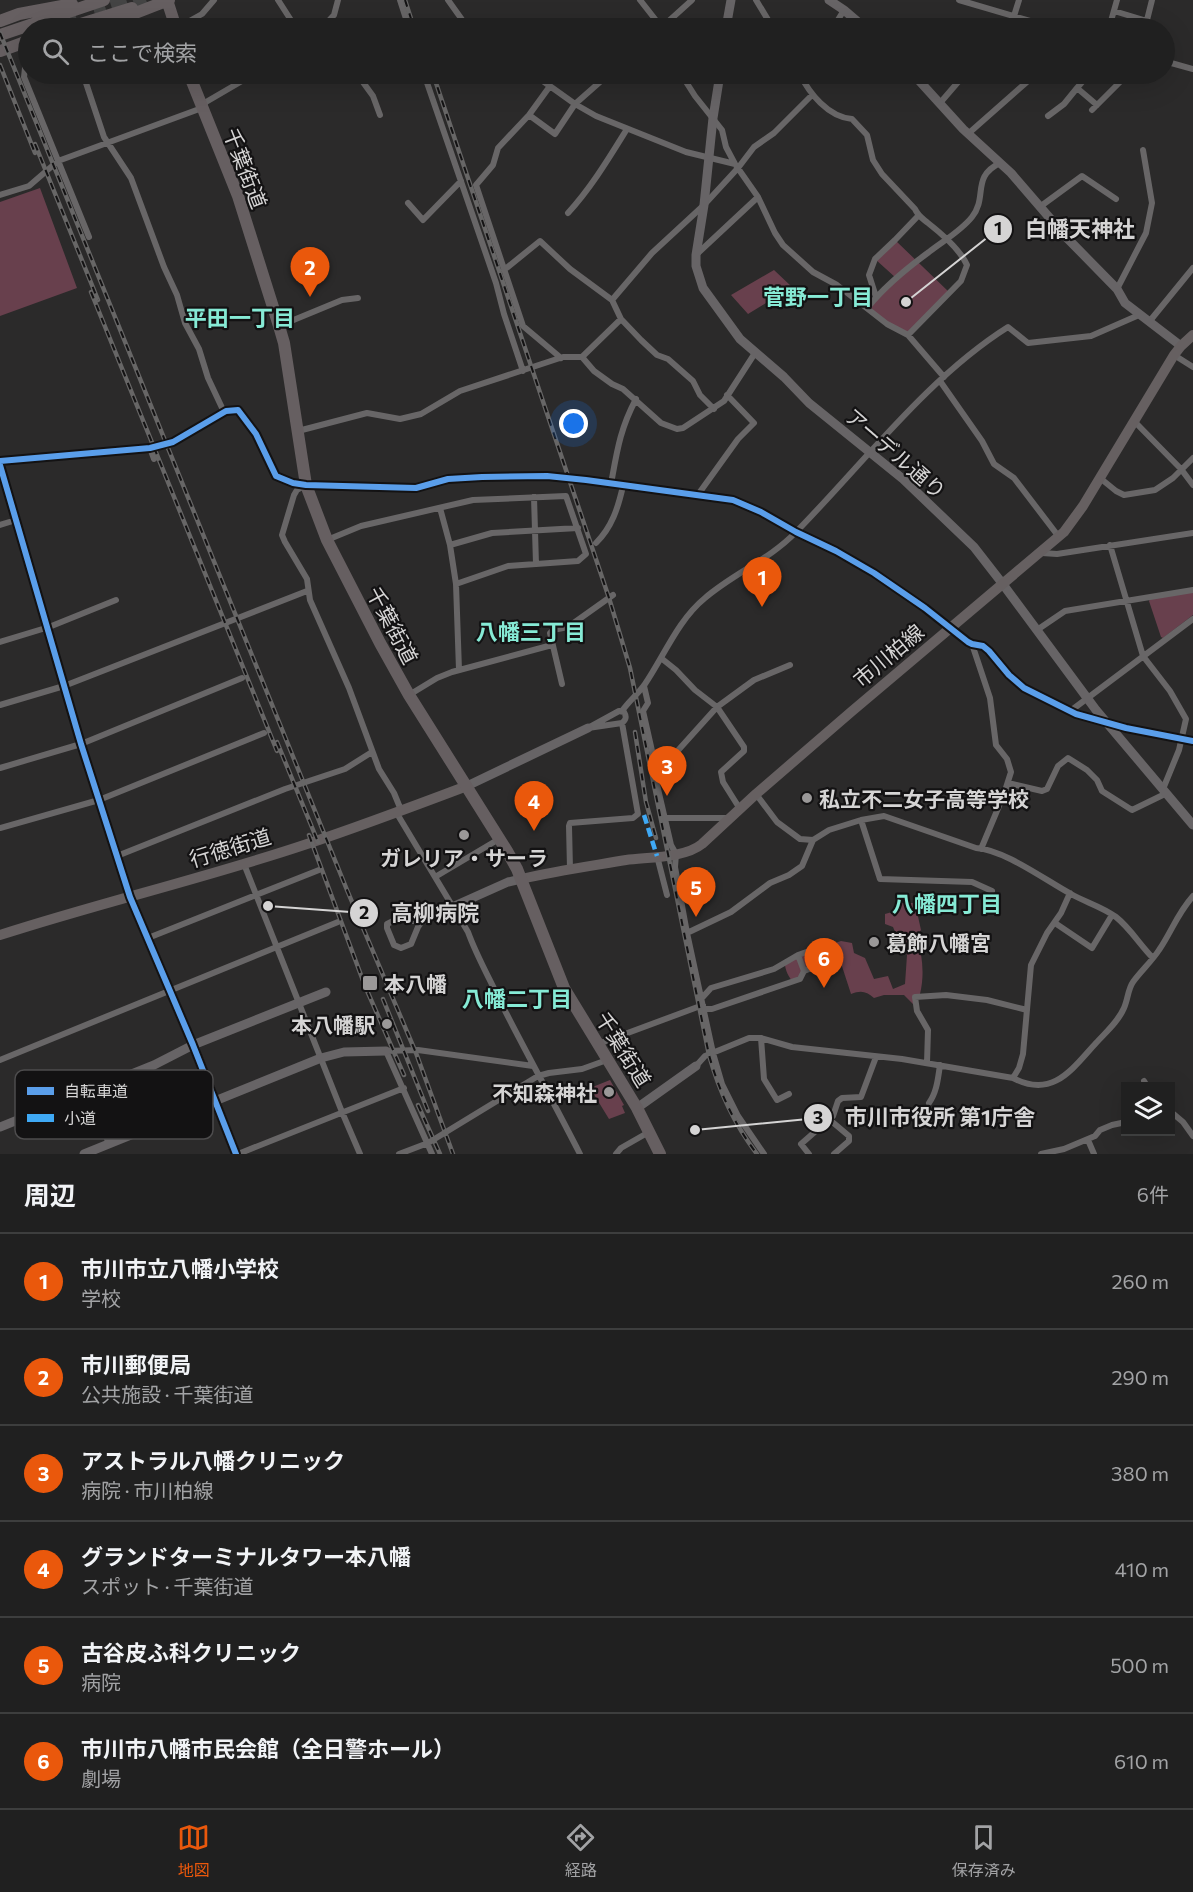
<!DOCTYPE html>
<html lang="ja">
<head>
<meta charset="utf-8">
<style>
  body { margin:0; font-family:Commissioner,"Noto Sans JP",sans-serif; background:#282829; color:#f1f3f6 }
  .controls { position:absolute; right:18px; bottom:18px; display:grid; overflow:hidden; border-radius:0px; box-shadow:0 6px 24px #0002 }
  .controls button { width:54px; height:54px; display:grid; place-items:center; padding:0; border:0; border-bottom:2px solid #3d3e3e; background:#202020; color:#f1f3f6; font:30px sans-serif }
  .you { position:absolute; left:574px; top:424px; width:21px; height:21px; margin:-15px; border:4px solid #fff; border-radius:50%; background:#1a73e8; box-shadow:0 0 0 9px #1a73e833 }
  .badge { display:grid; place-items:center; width:39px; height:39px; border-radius:50%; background:#ea580c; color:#fff; font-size:20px; font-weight:700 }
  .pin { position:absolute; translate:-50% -50px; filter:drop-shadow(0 2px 3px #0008) }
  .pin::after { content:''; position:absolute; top:32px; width:21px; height:18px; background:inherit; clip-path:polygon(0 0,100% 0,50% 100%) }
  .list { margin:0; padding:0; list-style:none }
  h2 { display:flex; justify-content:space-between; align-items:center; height:78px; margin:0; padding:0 24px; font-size:26px }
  h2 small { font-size:20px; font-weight:400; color:#a2a3a5 }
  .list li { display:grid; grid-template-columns:39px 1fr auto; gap:18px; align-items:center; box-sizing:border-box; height:96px; padding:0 24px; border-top:2px solid #3d3e3e }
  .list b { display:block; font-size:22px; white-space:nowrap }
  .list p { margin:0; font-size:20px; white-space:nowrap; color:#a2a3a5 }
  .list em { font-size:20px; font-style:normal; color:#a2a3a5 }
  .icon { flex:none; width:33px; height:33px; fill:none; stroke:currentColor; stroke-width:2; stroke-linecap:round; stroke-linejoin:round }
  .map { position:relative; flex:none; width:1193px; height:1154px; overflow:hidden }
  .search { position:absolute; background:#202020; box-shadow:0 6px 24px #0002; left:18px; right:18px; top:18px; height:66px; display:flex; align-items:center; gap:15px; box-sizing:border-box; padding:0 21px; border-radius:33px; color:#a2a3a5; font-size:22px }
  .sheet { height:654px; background:#202020 }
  nav { display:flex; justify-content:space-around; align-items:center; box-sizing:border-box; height:84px; border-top:2px solid #3d3e3e; background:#202020; font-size:16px; color:#a2a3a5 }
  nav a { display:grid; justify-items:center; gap:3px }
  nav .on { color:#ea580c }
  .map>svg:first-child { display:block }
  .green { fill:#68404d }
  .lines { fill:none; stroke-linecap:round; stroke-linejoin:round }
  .highway-tunnel { stroke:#444; stroke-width:12; stroke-dasharray:12 6; stroke-linecap:butt }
  .street { stroke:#686667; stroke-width:6 }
  .secondary { stroke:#676466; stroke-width:9 }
  .primary { stroke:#666061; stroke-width:10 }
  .highway { stroke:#665f61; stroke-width:12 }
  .rail-casing { stroke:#676666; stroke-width:4.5 }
  .rail { stroke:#131213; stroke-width:2; stroke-dasharray:7; stroke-linecap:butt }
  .quiet { stroke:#3fa9f5; stroke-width:4.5; stroke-dasharray:9 4.5; stroke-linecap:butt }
  .cycleway-casing { stroke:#131213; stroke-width:10 }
  .cycleway { stroke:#5a9eea; stroke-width:6 }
  .poi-dot { fill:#9a9898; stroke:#131213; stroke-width:2 }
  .labels { text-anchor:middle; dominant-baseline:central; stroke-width:4.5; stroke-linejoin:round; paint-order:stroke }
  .street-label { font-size:21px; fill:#d5d4d4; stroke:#131213 }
  .poi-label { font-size:21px; font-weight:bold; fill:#d5d4d4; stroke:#131213; text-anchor:start }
  .neighbourhood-label { font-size:22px; font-weight:bold; fill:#86ead5; stroke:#131213 }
  .key { fill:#131213; stroke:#4d4c4d; stroke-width:1.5 }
  .key-label { font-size:16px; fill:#d5d4d4 }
  .leader { fill:none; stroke:#d5d4d4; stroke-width:2 }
  .callout-dot { fill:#d5d4d4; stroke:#131213; stroke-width:2 }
  .mark-label { font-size:18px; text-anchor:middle; font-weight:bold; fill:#111 }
  .callout-label { font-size:22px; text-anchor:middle; font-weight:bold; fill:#d5d4d4; stroke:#131213; stroke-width:4.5; stroke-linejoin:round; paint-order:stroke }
</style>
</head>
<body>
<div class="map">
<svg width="1193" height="1154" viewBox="0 0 1193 1154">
  <rect width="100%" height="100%" fill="#2b2a2a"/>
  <!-- green -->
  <path class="green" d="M40,188L77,288L0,316V202Z
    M895,240L950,293L908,335L887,324L868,307L896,278L875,259Z
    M774,270L792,287L748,314L731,295Z
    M1193,592V615L1163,638L1161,637L1149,601L1151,598Z
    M898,903H915L921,930L917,935C922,955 925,973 920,994L913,995V1004L904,995H884L874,998C866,991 861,990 851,994L839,957L806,968L794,983C788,977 784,968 785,960L841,941L852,943L854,953L865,958L874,979L888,976L893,989L905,984L907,955L900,944L893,927L885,924V914L892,912Z
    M610,1080L624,1105L622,1106L625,1113L609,1119L590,1088Z"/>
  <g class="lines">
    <!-- highway-tunnel -->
    <path class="highway-tunnel" d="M116,7L137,0
      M136,7L152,0
      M93,8L119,0
      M52,28L77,20"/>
    <!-- street -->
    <path class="street" d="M278,0L296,28
      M400,0L409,28
      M448,0L468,28
      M640,0L662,28
      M756,0L773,28
      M959,0L1054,28
      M1114,11L1147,21
      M177,28L202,14L214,0
      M322,28L334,15L338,0
      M661,28L692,0
      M833,28L844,10
      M1003,28L1014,16L1019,0
      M1109,28L1117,0
      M1145,28L1152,0
      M1164,61L1193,69
      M28,66L25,68L24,77L89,237
      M83,74L104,137L131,178L164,267L177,295L185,323L199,349L208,378L224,412
      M357,74L373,96L380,115
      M424,74L496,283L504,314L523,371
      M533,74L575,104L596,116L686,152L735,164
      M681,74L695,96L722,130L726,147L735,164L758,197L775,233L783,245L813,272L837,285L887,324L908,335L944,377
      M800,74C809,93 828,117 852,119L867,135L873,160L882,174L915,209C918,216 922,218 928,223C942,234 960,249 967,265L961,281L908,335
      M1089,74L1077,88L1097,105
      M550,86L529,115L498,148L493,165L476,185L523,326L561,358
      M940,103L965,74
      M1092,110L1128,74
      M529,115L555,134L575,104L609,74
      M1048,116L1064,104L1077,88
      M969,133L1036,74
      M0,195L29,186L58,161L202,108L206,102L254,74
      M408,203L423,220L461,181
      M1041,206L1082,176L1116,199
      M568,213C591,188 609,158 627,129
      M697,254L758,197
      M504,270L540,241L570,269L612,300
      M1117,289L1146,233L1152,203L1143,150
      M876,297L869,275L875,259L895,240L918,216
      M868,307C885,286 907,268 929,252C943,241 961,231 972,217C988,197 971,177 1000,163
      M1149,322L1193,268
      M279,326L342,300L358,298
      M1174,355L1193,367
      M582,357L594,371L612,384L623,389L661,423L677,429L683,428L724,401L755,353
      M940,381L982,441L994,464L1014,478L1059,537
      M714,409L700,395L693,381L668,359L657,355L641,340L621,319L612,300L652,253L704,205L738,168L754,147L774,133L812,95
      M1134,421L1181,469L1193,485
      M298,431L367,413L400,419L421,414L460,391L563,357H582L621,319
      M150,448L154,459
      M0,461L150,448L173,442L226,411L238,410L256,434L276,476L293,483L306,485L416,488L448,479L482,477L547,476L586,480L733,500L761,512L796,532L836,551L874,573L925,608L968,642L972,644L983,646L989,651L1009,675L1024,688L1076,714L1126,728L1193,741
      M0,465L81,744L130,897
      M1100,478L1116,491L1124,495L1155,490L1173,478L1193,458
      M611,484C617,451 620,429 636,399
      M306,485L297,490L294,495L282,535L285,542L307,579L310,600L349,688L379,769L394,793L401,810
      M697,496L738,439L754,423L727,395
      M534,497L536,564
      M440,508L450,545L456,584L459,670
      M0,525L16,520
      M327,540L361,526L473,500L566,496L586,554L578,561L508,566L456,584
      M596,543C612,527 618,508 623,486
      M450,545L492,533L578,528
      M1110,545L1143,656L1170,691L1186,719L1179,750L1163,789
      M1042,553L1057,554L1193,533
      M1037,630L1065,611L1193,590
      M0,642L49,627L116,600
      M972,644L990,698L996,745L1007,759L1011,772L1004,794L981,849
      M661,658L676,670L695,690L717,707L744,747V751L721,772L723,782L740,809
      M562,684L550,633L553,630L568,627L613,595
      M644,686L648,703L643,711L657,773
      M409,695L437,678L452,672L552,645
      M0,705L64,686L307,591
      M619,711L624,712C627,717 626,720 622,723L588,728Z
      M622,711C629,701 638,694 645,684C664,656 678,620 705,598C734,573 769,560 796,532C863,464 927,378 1008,327L1028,343L1091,336L1139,315
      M1072,712L1073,709L1193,619
      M0,768L81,744L242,678
      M1008,783L1042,791L1047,789L1058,766L1068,758L1087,770L1097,780L1102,791L1132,810L1167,793
      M756,794L777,822L800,839L813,840L829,830L861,820L884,816L976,848C1005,850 1045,880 1071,894C1085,902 1103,907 1116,917C1130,928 1140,945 1153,958
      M396,812L468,932C477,957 490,979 501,1003C527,1054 554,1103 580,1154
      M664,818H730
      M861,820L880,879L972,882L992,891
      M0,828L99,800L264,733
      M117,856L285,789L345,769L372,752
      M657,856L667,895
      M244,864L342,1112L360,1154
      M570,869L569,826L570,823L633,818L638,814L622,723
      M435,877L494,842
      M399,918L413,921L423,920L418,927L411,944L401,948L394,945L387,928V924Z
      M1055,923L1092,948L1112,915
      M687,933L731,912L770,883L789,875L802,866L813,840
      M148,938L319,870
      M798,955L804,971
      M701,999L711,988L774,969L798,955L832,943L838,958L804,971L800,979L712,1009H704
      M761,1038L764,1079L777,1100L789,1094
      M598,1044L703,1005
      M0,1060L338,922
      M927,1063L928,1030L917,1011L915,997L946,995L987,1000L1027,1010
      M696,1066L705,1056L749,1038H761L792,1047L902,1059L1013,1078C1053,1099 1072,1069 1096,1043C1106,1032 1118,1022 1124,1008C1128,999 1128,989 1133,982C1141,971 1152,961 1159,950C1172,931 1177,914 1193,896
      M1013,1078L1019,1068L1023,1054L1031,965L1047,933L1061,913L1070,893
      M1144,1081L1147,1086
      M89,1092L109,1144
      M929,1103C937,1092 938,1078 940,1065
      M1170,1111L1183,1122L1193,1136
      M830,1120L849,1136V1141L834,1154
      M1088,1140L1094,1154
      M238,1154L404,1088
      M399,1154L428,1143L538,1076L549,1073L582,1069L607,1060
      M432,1154L386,1051L418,1050L533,1066
      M616,1154L621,1148L649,1132
      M764,1154L738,1116L722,1084L713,1053L687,933L675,867L676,854L671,845L655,776L717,707L754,680L790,665
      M809,1154L801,1144L833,1116L838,1101L842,1098L861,1097L876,1057
      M1041,1154L1064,1149L1095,1136L1100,1130L1112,1125L1126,1122"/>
    <!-- secondary -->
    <path class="secondary" d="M829,0L844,10L865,28
      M726,28L731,0
      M720,74L713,118L704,205L696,255V266L703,288L740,339L784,377L809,403L903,479L974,547L1002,583L1096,710L1193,825
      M913,74L963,129L1011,173L1067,238L1117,289L1125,303L1181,346
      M467,786L588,728
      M130,897L193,1045L236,1154
      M423,920L508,882L521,879
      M637,1108L696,1066
      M0,1127L154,1065L193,1045L326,992
      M84,1154L321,1058L344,1052L386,1051"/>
    <!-- primary -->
    <path class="primary" d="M521,879C556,871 591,866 626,860C649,857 685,858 702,844L756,794L851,712L1064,532L1083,506L1174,355L1181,346L1193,335
      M0,935C102,902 206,878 307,844C361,826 414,806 467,786"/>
    <!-- highway -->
    <path class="highway" d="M167,0L176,28
      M0,21L19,14L72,4
      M68,28L132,8
      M97,28L169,0
      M0,35L104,0
      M0,51L28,41
      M189,74L238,196L279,326L284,343L306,485L327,540L380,643L409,695L507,851L517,869L564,988L637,1108L660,1154"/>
    <defs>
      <path id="rail" d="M405,0L414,28
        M0,33L347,890L416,1053L453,1154
        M0,65L35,153
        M433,74L609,598L630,668L709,1055C719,1091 734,1124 757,1154
        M35,144L98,300
        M91,292L277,751
        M635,732L646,802L656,838
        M277,742L318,842
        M309,835L365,986L404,1075
        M383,999L428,1111
        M418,1105L440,1154"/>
    </defs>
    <!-- rail casing -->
    <use href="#rail" class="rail-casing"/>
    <!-- rail -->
    <use href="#rail" class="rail"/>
    <!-- quiet -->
    <path class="quiet" d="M644,815L657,856"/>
    <defs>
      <path id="cycleway" d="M0,461L150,448L173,442L226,411L238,410L256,434L276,476L293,483L306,485L416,488L448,479L482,477L547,476L586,480L733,500L761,512L796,532L836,551L874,573L925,608L968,642L972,644L983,646L989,651L1009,675L1024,688L1076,714L1126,728L1193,741
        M0,465L81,744L130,897L193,1045L236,1154"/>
    </defs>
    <!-- cycleway casing -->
    <use href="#cycleway" class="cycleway-casing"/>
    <!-- cycleway -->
    <use href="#cycleway" class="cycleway"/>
  </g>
  <!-- markers -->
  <g class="poi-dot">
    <circle cx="807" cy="798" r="6"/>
    <circle cx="464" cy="835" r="6"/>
    <circle cx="874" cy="942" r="6"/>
    <rect x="362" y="975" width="16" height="16" rx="3"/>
    <circle cx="387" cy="1024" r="6"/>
    <circle cx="609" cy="1092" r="6"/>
  </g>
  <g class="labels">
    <!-- street labels -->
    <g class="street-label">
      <text transform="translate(246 168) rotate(69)">千葉街道</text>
      <text transform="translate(896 453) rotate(41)">アーデル通り</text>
      <text transform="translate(393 625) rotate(62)">千葉街道</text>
      <text transform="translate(888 655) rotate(-40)">市川柏線</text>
      <text transform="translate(230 847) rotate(-17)">行徳街道</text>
      <text transform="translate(624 1049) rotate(58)">千葉街道</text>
    </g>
    <!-- poi labels -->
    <g class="poi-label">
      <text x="819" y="798">私立不二女子高等学校</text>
      <text x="464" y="857" text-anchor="middle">ガレリア・サーラ</text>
      <text x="886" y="942">葛飾八幡宮</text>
      <text x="384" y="983">本八幡</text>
      <text x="375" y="1024" text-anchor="end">本八幡駅</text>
      <text x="597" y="1092" text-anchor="end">不知森神社</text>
    </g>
    <!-- neighbourhood labels -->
    <g class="neighbourhood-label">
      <text x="818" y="296">菅野一丁目</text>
      <text x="240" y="317">平田一丁目</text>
      <text x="531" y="631">八幡三丁目</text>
      <text x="947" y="903">八幡四丁目</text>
      <text x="517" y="998">八幡二丁目</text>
    </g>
  </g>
  <!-- legend -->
  <rect x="15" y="1070" width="198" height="69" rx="9" class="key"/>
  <rect x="27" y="1087" width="27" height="8" fill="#5a9eea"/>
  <rect x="27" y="1114" width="27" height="8" fill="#3fa9f5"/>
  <g class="key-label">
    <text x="64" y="1097">自転車道</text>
    <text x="64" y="1124">小道</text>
  </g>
  <!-- callouts -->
  <path class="leader" d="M906 302L998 229M268 906L364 913M695 1130L818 1118"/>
  <g class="callout-dot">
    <circle cx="906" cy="302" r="6"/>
    <circle cx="268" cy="906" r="6"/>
    <circle cx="695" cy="1130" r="6"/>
    <circle cx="998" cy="229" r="15"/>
    <circle cx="364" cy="913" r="15"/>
    <circle cx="818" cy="1118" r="15"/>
  </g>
  <g class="mark-label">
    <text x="998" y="235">1</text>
    <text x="364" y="919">2</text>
    <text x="818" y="1124">3</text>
  </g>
  <g class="callout-label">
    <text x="1080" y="237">白幡天神社</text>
    <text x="435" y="921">高柳病院</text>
    <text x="940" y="1125">市川市役所 第1庁舎</text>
  </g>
</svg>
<div class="controls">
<button><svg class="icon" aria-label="layers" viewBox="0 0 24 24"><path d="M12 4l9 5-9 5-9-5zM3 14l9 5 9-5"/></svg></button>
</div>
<div class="you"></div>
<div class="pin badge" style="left:762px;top:607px">1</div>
<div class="pin badge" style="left:310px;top:297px">2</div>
<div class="pin badge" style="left:667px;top:796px">3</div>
<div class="pin badge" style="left:534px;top:831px">4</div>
<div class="pin badge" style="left:696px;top:917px">5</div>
<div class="pin badge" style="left:824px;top:988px">6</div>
<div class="search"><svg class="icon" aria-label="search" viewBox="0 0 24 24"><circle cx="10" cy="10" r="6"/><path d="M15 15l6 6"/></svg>ここで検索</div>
</div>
<section class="sheet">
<h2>周辺<small>6件</small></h2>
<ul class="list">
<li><span class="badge">1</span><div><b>市川市立八幡小学校</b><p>学校</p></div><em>260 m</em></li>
<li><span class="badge">2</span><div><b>市川郵便局</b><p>公共施設 · 千葉街道</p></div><em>290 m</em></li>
<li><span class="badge">3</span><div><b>アストラル八幡クリニック</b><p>病院 · 市川柏線</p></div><em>380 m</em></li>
<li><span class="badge">4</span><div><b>グランドターミナルタワー本八幡</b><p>スポット · 千葉街道</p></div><em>410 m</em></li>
<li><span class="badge">5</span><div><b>古谷皮ふ科クリニック</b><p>病院</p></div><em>500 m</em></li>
<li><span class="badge">6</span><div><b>市川市八幡市民会館（全日警ホール）</b><p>劇場</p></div><em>610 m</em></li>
</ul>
</section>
<nav>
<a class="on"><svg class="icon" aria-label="map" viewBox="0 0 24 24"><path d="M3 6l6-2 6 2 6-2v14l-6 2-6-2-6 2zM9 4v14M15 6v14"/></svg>地図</a>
<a><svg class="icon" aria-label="directions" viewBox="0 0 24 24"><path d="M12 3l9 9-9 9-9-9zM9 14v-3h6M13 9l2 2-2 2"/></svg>経路</a>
<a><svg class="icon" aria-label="saved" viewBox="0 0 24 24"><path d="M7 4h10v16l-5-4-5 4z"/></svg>保存済み</a>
</nav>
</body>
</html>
